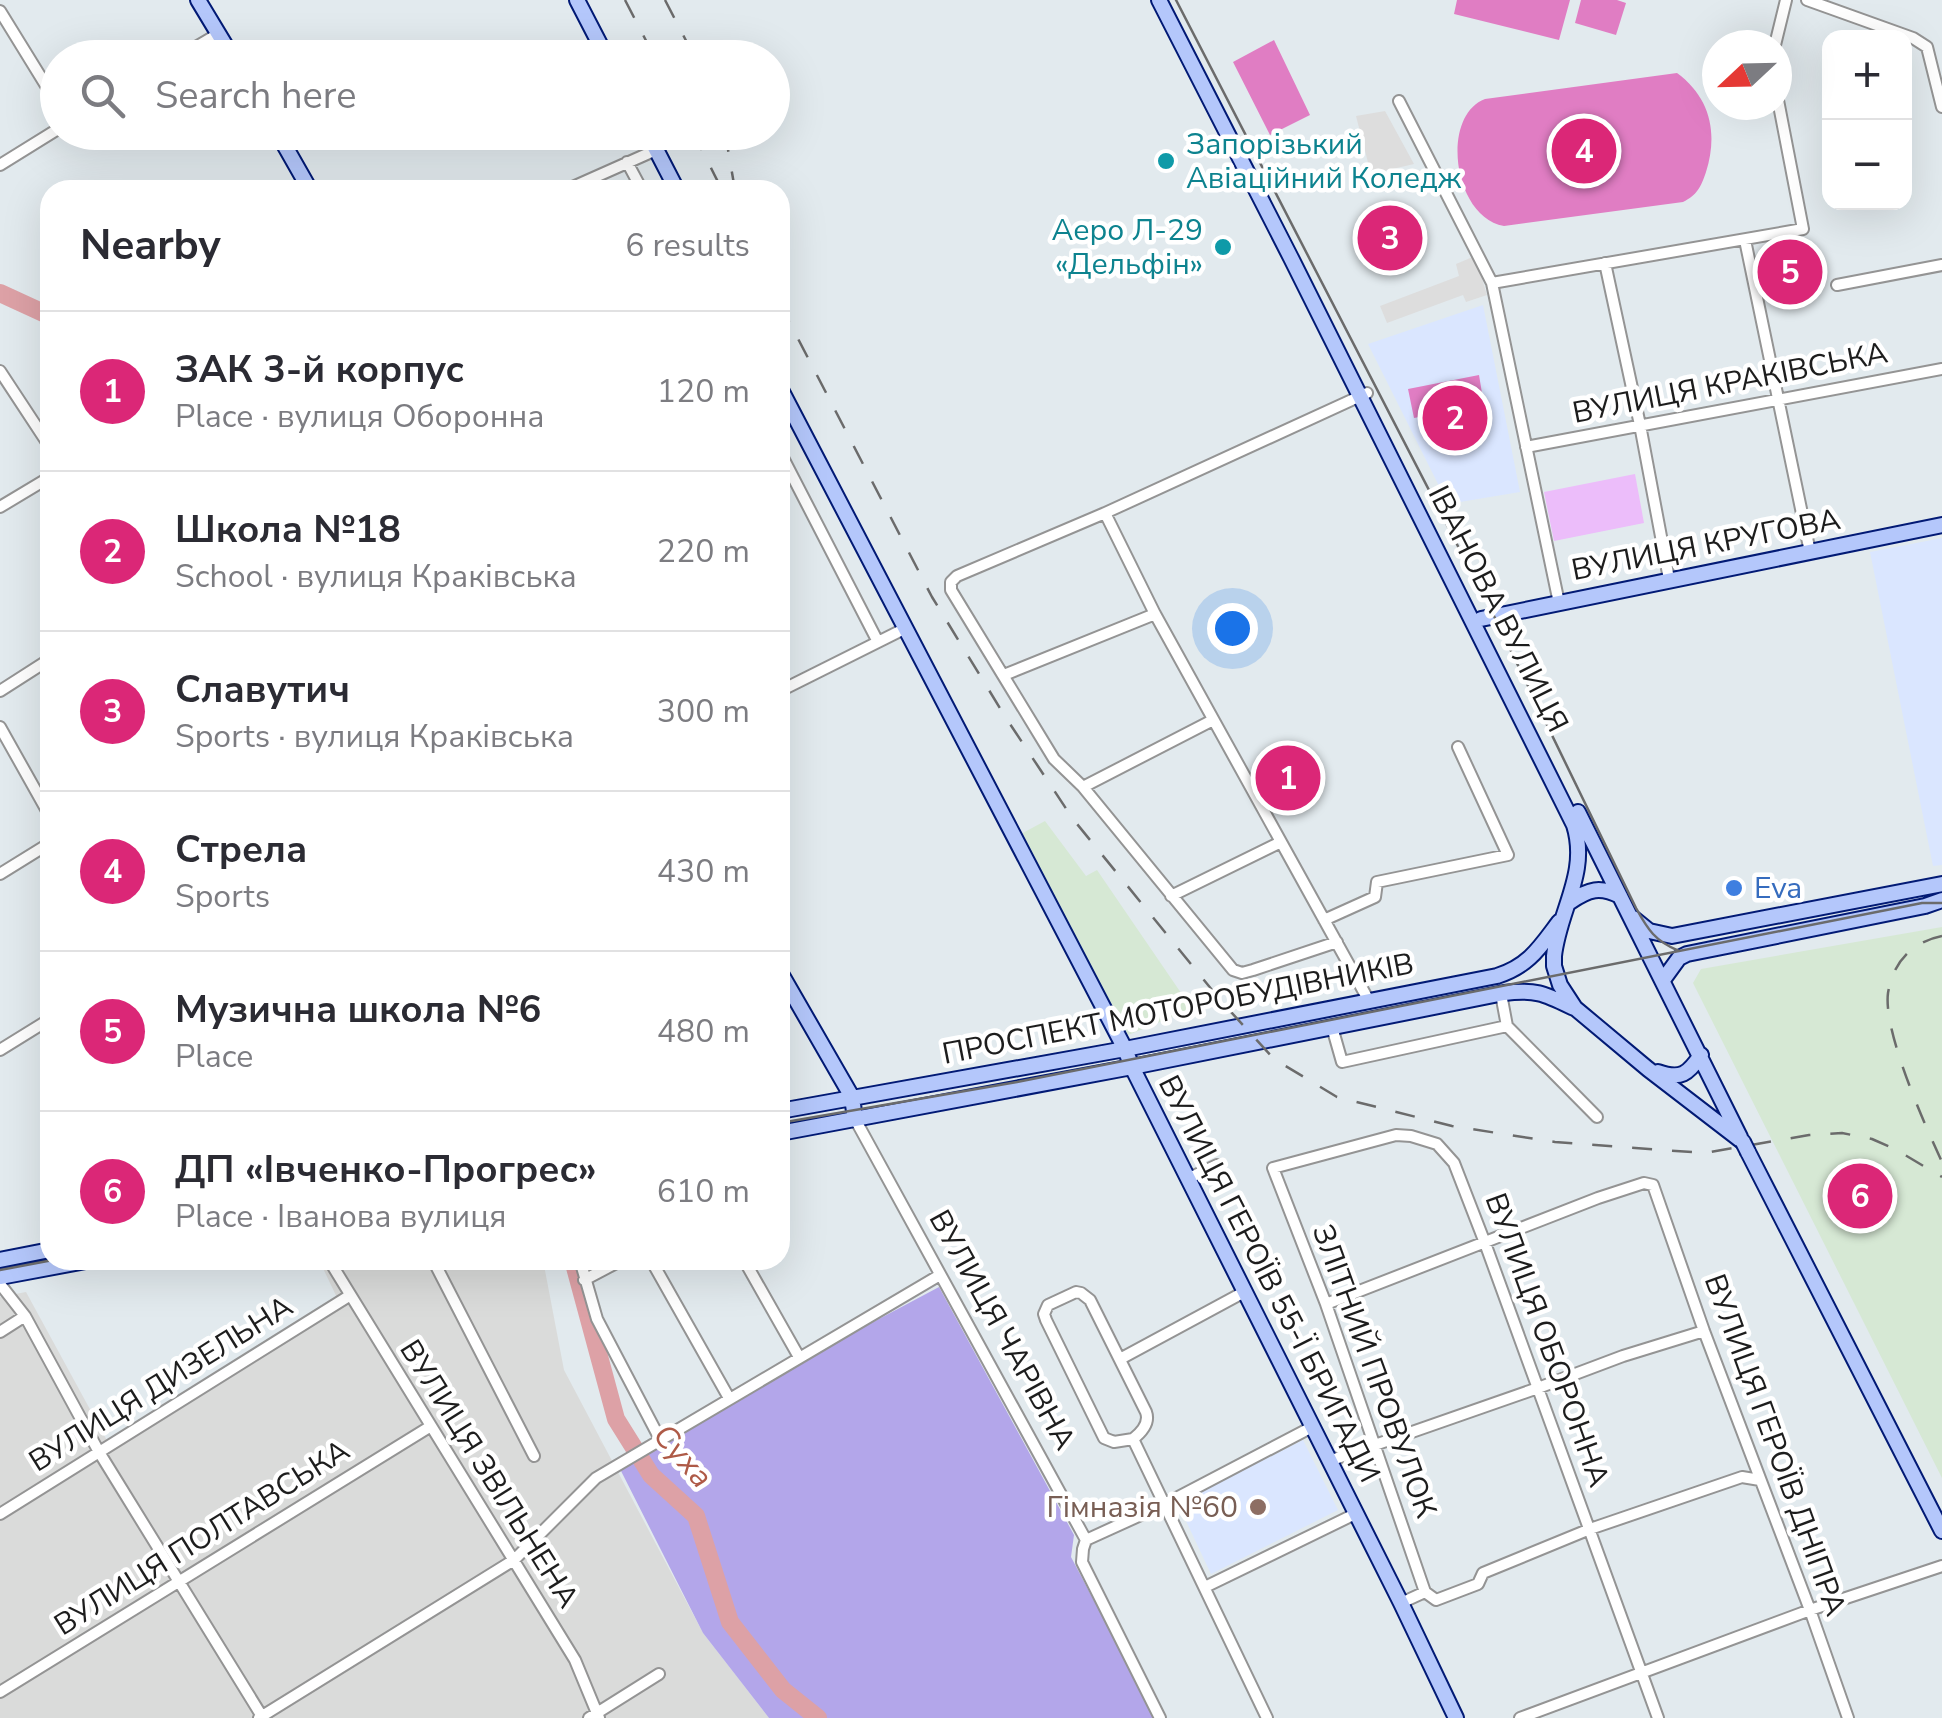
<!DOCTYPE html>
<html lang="en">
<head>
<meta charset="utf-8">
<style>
  body { margin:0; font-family:"Nunito Sans",sans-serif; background:#f2f2f3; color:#2b2b33 }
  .controls { position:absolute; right:30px; top:30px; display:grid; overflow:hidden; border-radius:20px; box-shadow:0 10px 40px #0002 }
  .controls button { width:90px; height:90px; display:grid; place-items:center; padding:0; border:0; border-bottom:2px solid #e1e1e2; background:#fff; color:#2b2b33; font:50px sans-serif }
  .compass { position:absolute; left:1702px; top:30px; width:90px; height:90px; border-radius:50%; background:#fff; box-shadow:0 10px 40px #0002; rotate:248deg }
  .you { position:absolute; left:1232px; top:628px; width:35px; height:35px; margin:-25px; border:8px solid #fff; border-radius:50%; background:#1a73e8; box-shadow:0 0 0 15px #1a73e833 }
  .badge { display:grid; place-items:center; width:65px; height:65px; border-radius:50%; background:#db2777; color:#fff; font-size:32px; font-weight:700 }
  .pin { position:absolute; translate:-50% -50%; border:5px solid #fff; box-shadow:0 2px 10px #0006 }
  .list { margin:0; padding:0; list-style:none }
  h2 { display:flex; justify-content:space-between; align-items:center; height:130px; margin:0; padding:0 40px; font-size:42px }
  h2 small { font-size:32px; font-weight:400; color:#7c7c81 }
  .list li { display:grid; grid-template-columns:65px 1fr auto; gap:30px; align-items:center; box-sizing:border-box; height:160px; padding:0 40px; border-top:2px solid #e1e1e2 }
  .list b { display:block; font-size:38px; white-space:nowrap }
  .list p { margin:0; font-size:32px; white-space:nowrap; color:#7c7c81 }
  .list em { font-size:32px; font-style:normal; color:#7c7c81 }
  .icon { flex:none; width:55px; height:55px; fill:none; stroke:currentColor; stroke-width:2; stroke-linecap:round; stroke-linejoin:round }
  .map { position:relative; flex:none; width:1942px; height:1718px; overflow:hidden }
  .search { position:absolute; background:#fff; box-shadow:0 10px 40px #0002; left:40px; top:40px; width:750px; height:110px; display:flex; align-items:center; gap:25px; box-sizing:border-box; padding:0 35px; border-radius:55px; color:#7c7c81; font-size:38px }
  .panel { position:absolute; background:#fff; box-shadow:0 10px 40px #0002; left:40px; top:180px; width:750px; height:1090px; border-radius:30px }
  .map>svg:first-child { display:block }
  .residential { fill:#dadbda }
  .industrial { fill:#d6e8d4 }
  .education { fill:#dae6ff }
  .grass { fill:#b3a6ea }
  .park { fill:#ecbdfa }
  .pitch { fill:#e07dc3 }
  .parking { fill:#ddd }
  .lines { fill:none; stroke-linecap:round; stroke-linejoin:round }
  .river { stroke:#dda1a6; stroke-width:18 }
  .street-casing { stroke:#949494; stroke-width:14 }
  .secondary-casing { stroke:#021a75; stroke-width:18 }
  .street { stroke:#fff; stroke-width:10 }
  .secondary { stroke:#b4c7fb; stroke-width:14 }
  .tram { stroke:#6b6b6b; stroke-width:2.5 }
  .rail { stroke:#6b6b6b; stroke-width:2.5; stroke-dasharray:20 20; stroke-linecap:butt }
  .secondary-bridge-casing { stroke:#021a75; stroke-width:18; stroke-linecap:butt }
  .secondary-bridge { stroke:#b4c7fb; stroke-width:14 }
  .culture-dot { fill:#0f9aa8; stroke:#fff; stroke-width:4 }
  .shop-dot { fill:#3f7fe0; stroke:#fff; stroke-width:4 }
  .education-dot { fill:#8d6e63; stroke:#fff; stroke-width:4 }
  .labels { text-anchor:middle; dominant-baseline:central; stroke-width:9; stroke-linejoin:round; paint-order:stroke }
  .culture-label { font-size:30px; fill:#0d838f; stroke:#fff; text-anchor:start }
  .street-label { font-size:30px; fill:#1d1d1d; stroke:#fff }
  .shop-label { font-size:30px; fill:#366cbe; stroke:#fff; text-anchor:start }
  .education-label { font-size:30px; fill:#785e54; stroke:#fff; text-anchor:end }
  .water-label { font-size:32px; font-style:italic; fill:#ae5a47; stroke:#fff }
</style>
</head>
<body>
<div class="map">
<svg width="1942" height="1718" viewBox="0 0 1942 1718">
  <rect width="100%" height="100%" fill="#e2eaee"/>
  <!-- residential -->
  <path class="residential" d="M319,1260H543L564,1370L703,1633L769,1718H0V1297L26,1292L110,1446L341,1306Z"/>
  <!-- industrial -->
  <path class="industrial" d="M1045,821L1086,876L1097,870L1192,1009L1128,1035L1019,835Z
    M1942,927V1478L1693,983L1701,969Z"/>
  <!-- education -->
  <path class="education" d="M1483,305L1520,492L1448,504L1368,344Z
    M1942,538V865L1933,866L1870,552Z
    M1303,1440L1338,1510L1211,1574L1178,1504Z"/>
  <!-- grass -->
  <path class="grass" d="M939,1287L1074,1535L1071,1557L1156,1718H769L703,1633L620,1469L802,1360Z"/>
  <!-- park -->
  <path class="park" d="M1635,474L1644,523L1554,541L1544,492Z"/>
  <!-- pitch -->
  <path class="pitch" d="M1457,0H1570L1559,40L1454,14Z
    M1581,0H1617L1626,3L1616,35L1575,23Z
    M1274,40L1310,115L1270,135L1233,62Z
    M1677,73C1711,98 1718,134 1706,172C1701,187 1697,195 1683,202L1504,226C1453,217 1440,116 1485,99Z
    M1479,375L1484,405L1414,418L1408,389Z"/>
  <!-- parking -->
  <path class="parking" d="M1385,111L1414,164L1371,174L1356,116Z
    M1475,256L1487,295L1466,302L1463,295L1387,323L1380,306L1459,276L1456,264Z"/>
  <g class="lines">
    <!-- river -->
    <path class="river" d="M0,293L50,316
      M573,1260L616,1419L651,1475L696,1516L730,1622L783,1690L818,1718"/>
    <defs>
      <path id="street" d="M1807,0L1913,38L1927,47L1942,107
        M0,11L58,105
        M1775,45L1786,0
        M177,58L218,34
        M1399,101L1492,283L1559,603
        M627,162L642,190
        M0,165L58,129
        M566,190L656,150
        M1745,240L1810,552
        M1605,263L1640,425L1669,579
        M1492,283L1803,229L1777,95
        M1837,285L1942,265
        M0,371L50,447
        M1526,447L1942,369
        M780,452L878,642
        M0,507L50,477
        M1105,513L1155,614L1369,1001
        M1004,675L1155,614
        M0,691L50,659
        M780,691L906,628
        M0,727L50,816
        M1083,787L1213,720
        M0,874L50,843
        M1171,896L1281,842
        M1324,920L1375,897L1377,882L1508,855L1458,747
        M1337,942L1253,970L1242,973L1233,970L1083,787L1054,759L951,590V582L957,576L1105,513L1367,393
        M1507,1026L1597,1117
        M1332,1027L1342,1062L1507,1026L1501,994
        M0,1050L50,1019
        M855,1119L1086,1540L1083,1549L1082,1562L1160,1718
        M1189,1178L1217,1165
        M329,1260L575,1660L599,1718
        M433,1260L534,1456
        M580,1260L597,1319L661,1441
        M651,1260L729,1398
        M744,1260L799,1357
        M584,1280L622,1260
        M0,1284L25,1316L99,1452L263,1718
        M1076,1292L1081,1293L1090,1300L1146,1412C1150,1423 1142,1432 1133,1439L1114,1442L1104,1438L1046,1320L1044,1314L1048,1305Z
        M1326,1304L1598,1198L1644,1183L1653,1185L1704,1331L1810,1610L1848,1718
        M0,1332L25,1316
        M1120,1359L1246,1291
        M1133,1439L1267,1718
        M1329,1461L1538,1388L1623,1356L1704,1331
        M0,1514L349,1296
        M1086,1540L1165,1504L1312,1427
        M1205,1587L1355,1514
        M1425,1592L1326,1304L1273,1168L1396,1135L1411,1136L1437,1144L1454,1163L1485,1243L1658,1718
        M1401,1603L1425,1592L1436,1600L1478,1584L1483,1573L1590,1529L1742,1477L1760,1480
        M0,1692L431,1426
        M259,1718L514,1560L596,1478L940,1275
        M589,1718L659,1674
        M1520,1718L1810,1610L1942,1566"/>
      <path id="secondary" d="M198,0L233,58
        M577,0L607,58
        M1159,0L1291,258L1574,825C1589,873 1559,910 1554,956V966L1560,985L1575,1008L1648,1069L1743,1142
        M277,132L310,190
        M647,132L677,190
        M780,388L1125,1049L1132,1067L1401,1603L1456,1718
        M1481,619L1942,525
        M1578,812L1740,1137
        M1570,902C1589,889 1600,886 1620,896
        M1633,918L1649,931L1672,936L1942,884
        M780,972L852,1097L855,1119
        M1663,980L1679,958L1687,954L1925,906L1942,900
        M1658,1072C1681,1080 1688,1074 1701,1055
        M780,1111L1125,1049L1497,976C1529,966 1540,947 1559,922
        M780,1133L1132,1067L1504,993C1537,989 1545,994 1574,1008
        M1748,1152L1942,1531
        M0,1260L50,1250
        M0,1277L91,1260"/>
    </defs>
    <!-- street casing -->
    <use href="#street" class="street-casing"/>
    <!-- secondary casing -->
    <use href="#secondary" class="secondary-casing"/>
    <!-- street -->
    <use href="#street" class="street"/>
    <!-- secondary -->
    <use href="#secondary" class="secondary"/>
    <!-- tram -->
    <path class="tram" d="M1176,0L1494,616L1636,908C1648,930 1655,941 1679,951
      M780,1123L1017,1082L1922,903H1942
      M0,1270L53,1260"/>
    <!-- rail -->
    <path class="rail" d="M625,0L655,58
      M665,0L695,58
      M693,132L722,190
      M725,132L735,190
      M780,304L932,597L1006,718L1073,819L1221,1001L1274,1059L1337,1097L1452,1126L1555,1142L1704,1153L1809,1135L1842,1133L1872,1139L1895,1149L1942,1177
      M1942,936C1912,942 1893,962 1888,993C1883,1032 1925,1125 1942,1162"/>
    <defs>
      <path id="secondary-bridge" d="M1743,1142L1748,1152"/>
    </defs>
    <!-- secondary-bridge casing -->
    <use href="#secondary-bridge" class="secondary-bridge-casing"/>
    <!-- secondary-bridge -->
    <use href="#secondary-bridge" class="secondary-bridge"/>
  </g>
  <!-- markers -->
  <g class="culture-dot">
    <circle cx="1166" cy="161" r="10"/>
    <circle cx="1223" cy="247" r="10"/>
  </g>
  <circle class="shop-dot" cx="1734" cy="888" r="10"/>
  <circle class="education-dot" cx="1258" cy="1507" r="10"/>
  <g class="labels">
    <!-- culture labels -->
    <g class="culture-label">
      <text x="1186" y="144">Запорізький<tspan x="1186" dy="34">Авіаційний Коледж</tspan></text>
      <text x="1203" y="230" text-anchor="end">Аеро Л-29<tspan x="1203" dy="34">«Дельфін»</tspan></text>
    </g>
    <!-- street labels -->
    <g class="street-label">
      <text transform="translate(1730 383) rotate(-11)">ВУЛИЦЯ КРАКІВСЬКА</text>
      <text transform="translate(1706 545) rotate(-11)">ВУЛИЦЯ КРУГОВА</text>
      <text transform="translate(1498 609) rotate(63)">ІВАНОВА ВУЛИЦЯ</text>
      <text transform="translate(1178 1009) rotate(-11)">ПРОСПЕКТ МОТОРОБУДІВНИКІВ</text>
      <text transform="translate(1269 1279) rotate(63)">ВУЛИЦЯ ГЕРОЇВ 55-Ї БРИГАДИ</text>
      <text transform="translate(1002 1330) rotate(61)">ВУЛИЦЯ ЧАРІВНА</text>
      <text transform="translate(1547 1340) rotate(70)">ВУЛИЦЯ ОБОРОННА</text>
      <text transform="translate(1374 1371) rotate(70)">ЗЛІТНИЙ ПРОВУЛОК</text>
      <text transform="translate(161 1384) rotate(-32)">ВУЛИЦЯ ДИЗЕЛЬНА</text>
      <text transform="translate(1775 1445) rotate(70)">ВУЛИЦЯ ГЕРОЇВ ДНІПРА</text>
      <text transform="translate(489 1474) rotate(58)">ВУЛИЦЯ ЗВІЛЬНЕНА</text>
      <text transform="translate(202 1538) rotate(-32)">ВУЛИЦЯ ПОЛТАВСЬКА</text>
    </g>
    <!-- shop labels -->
    <g class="shop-label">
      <text x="1754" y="888">Eva</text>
    </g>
    <!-- education labels -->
    <g class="education-label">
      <text x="1238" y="1507">Гімназія №60</text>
    </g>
    <!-- water labels -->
    <g class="water-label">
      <text transform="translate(683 1456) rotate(49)">Суха</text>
    </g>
  </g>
</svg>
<div class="controls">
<button>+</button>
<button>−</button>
</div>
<svg class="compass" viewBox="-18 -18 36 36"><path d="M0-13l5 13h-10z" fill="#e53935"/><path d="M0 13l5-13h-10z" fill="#7c7c81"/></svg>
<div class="you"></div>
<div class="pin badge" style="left:1288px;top:778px">1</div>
<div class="pin badge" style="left:1455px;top:418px">2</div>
<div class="pin badge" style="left:1390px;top:238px">3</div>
<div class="pin badge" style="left:1584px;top:151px">4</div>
<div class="pin badge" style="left:1790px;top:272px">5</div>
<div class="pin badge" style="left:1860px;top:1196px">6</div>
<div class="search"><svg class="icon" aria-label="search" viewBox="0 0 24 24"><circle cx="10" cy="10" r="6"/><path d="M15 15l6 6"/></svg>Search here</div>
<section class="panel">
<h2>Nearby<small>6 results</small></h2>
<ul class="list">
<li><span class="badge">1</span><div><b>ЗАК 3-й корпус</b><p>Place · вулиця Оборонна</p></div><em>120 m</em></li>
<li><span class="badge">2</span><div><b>Школа №18</b><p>School · вулиця Краківська</p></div><em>220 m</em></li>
<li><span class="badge">3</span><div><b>Славутич</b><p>Sports · вулиця Краківська</p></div><em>300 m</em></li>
<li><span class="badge">4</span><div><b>Стрела</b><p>Sports</p></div><em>430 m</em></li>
<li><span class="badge">5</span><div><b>Музична школа №6</b><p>Place</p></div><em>480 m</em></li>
<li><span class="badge">6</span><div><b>ДП «Івченко-Прогрес»</b><p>Place · Іванова вулиця</p></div><em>610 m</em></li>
</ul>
</section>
</div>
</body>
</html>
